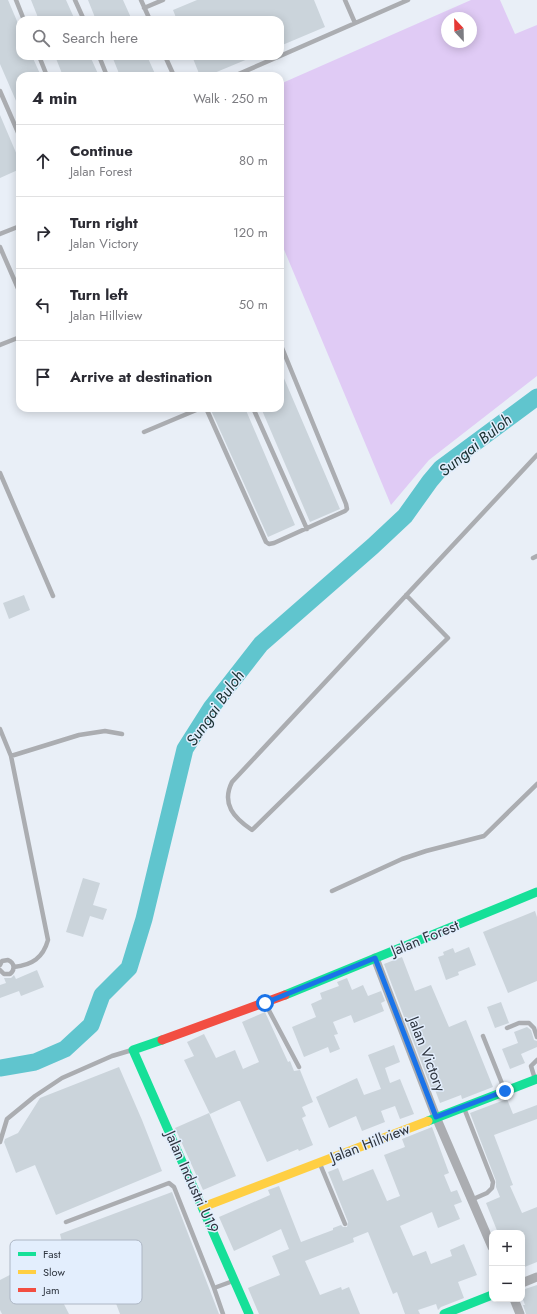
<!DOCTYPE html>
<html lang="en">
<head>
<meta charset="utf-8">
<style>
  body { margin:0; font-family:Jost,sans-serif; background:#f2f2f3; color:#2b2b33 }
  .controls { position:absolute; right:12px; bottom:12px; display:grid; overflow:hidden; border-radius:8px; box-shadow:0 2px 10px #0003 }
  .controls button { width:36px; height:36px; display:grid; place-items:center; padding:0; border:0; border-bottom:1px solid #e1e1e2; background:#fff; color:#2b2b33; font:20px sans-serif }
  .compass { position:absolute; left:441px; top:12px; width:36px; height:36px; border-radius:50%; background:#fff; box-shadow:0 2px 10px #0003; rotate:338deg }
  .stop { position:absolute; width:12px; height:12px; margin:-9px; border:3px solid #1a73e8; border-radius:50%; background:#fff }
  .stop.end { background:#1a73e8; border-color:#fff; box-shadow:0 1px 4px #0008 }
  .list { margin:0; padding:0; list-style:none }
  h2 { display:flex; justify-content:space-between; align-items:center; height:52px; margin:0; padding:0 16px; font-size:17px }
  h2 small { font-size:13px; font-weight:400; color:#7c7c81 }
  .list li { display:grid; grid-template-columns:26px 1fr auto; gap:12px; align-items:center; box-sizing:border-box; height:72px; padding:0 16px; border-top:1px solid #e1e1e2 }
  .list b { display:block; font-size:15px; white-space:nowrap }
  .list p { margin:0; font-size:13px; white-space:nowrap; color:#7c7c81 }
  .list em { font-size:13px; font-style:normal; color:#7c7c81 }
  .icon { flex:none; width:22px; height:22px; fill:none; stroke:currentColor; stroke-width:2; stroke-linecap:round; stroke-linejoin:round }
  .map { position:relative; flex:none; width:537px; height:1314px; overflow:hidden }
  .search { position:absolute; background:#fff; box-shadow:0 2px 10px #0003; left:16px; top:16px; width:268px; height:44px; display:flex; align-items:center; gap:10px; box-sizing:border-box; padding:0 14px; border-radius:12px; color:#7c7c81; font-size:15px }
  .panel { position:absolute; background:#fff; box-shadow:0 2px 10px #0003; left:16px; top:72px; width:268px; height:340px; border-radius:12px }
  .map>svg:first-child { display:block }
  .green { fill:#e0cbf5; fill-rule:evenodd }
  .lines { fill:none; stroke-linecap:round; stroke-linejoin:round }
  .river { stroke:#60c5ce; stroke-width:17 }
  .building { fill:#cbd4db }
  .lane { stroke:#abadb1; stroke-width:4.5 }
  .street { stroke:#abadb1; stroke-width:9 }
  .fast { stroke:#16e098; stroke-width:9 }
  .slow { stroke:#ffcf43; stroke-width:9 }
  .jam { stroke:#f24e42; stroke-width:9 }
  .route { stroke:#1a73e8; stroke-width:5 }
  .labels { text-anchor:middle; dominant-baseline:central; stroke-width:3; stroke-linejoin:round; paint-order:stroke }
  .street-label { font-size:15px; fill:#2e353f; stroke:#e3eefd }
  .water-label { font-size:16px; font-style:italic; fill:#182f30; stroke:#e3eefd }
  .key { fill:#e3eefd; stroke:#adb6c4; stroke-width:1 }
  .key-label { font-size:11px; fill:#2e353f }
</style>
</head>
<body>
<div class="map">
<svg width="537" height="1314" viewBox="0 0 537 1314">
  <rect width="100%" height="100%" fill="#e9eff7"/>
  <!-- green -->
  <path class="green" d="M471,0H500L515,34L537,25V376L429,460L391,505L280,240V84ZM447,18H471V42H447Z"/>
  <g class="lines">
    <!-- river -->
    <path class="river" d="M0,1068L35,1062L65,1049L91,1025L102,995L129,968L144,919L185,749L211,708L261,644L373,546L405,516L430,481L441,468L537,397"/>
  </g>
  <!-- building -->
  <path class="building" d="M0,0H8L20,28V56H32L41,76H20V110L0,64Z
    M31,0H66L75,20H39Z
    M88,0H123L132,20H96Z
    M197,0H314L325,27L280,46V20H177L173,10Z
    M55,56H90L99,76H63Z
    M112,56H147L156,76H120Z
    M192,56H255L207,76H200Z
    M0,115L20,162V169L0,178Z
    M280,369L340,509L310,522L261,408H280Z
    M210,408H245L295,525L268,537Z
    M24,595L30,610L9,619L3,603Z
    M83,878L100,883L93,905L107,909L103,920L90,916L83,937L66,932Z
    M535,911L537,917V981L508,993L483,932Z
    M469,947L476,965L458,972L459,975L446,980L438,957L444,955L443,952L453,948L455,953Z
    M402,957L415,991L431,985L449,1027L466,1020L493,1087L462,1099L461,1095L440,1103L434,1087L431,1088L384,964Z
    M37,970L44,987L21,996L19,991L0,998V985L6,983L4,978H11L14,975L16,979Z
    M347,978L352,990L363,985L368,996L381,991L385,1001L381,1003L384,1011L354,1023L351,1015L333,1022L338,1034L334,1035L340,1049L330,1053L328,1047L304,1057L292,1027L316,1017L311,1004L322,999L320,993L339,986L337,982Z
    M501,1002L509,1023L495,1028L487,1007Z
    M265,1012L288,1062L290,1061L294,1071L300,1070L313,1102L302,1107L306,1116L302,1118L313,1145L299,1151L298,1149L267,1162L240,1101H238L210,1114L184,1060L194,1056L187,1042L204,1034L216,1058L235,1050L243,1069L259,1062L242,1022Z
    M527,1027L531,1030L534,1040L537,1041V1047L521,1054L525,1063L510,1069L502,1049L518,1043L514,1032Z
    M394,1045L400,1062L385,1068L390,1083L400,1079L414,1114L400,1119L395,1106L381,1111L385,1122L362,1131L356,1116L329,1128L316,1097L357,1078L364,1095L381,1089L368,1055Z
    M119,1067L142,1120L162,1171L56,1215L35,1165L16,1173L4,1142L5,1139L18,1133L40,1098Z
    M507,1099L513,1114L537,1105V1119L494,1135L513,1185L510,1186L522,1213L537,1207V1262L522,1268V1233H498L486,1203L500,1197L496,1187V1181L470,1113Z
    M209,1113L236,1176L203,1190L175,1128Z
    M432,1127L449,1173L444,1175L451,1192L457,1190L462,1202L454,1205L460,1219L438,1228L432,1212L400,1226L413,1256L426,1251L431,1264L452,1256L450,1250L464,1244L477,1275L458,1282L464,1298L441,1307L438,1310L436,1304L418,1310L420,1314H405L397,1292L393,1294L368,1232L353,1238L354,1242L305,1261L320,1295L341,1287L342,1290L349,1287L360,1314H259L248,1288L280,1275L272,1256L289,1249L281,1229L234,1251L219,1217L270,1195L268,1190L279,1186L301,1242L333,1230V1228L341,1225L343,1227H347L348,1222L328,1172L338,1168L343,1181L373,1169L387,1201L400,1196L384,1155L405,1147L402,1139Z
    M172,1192L219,1314H120L100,1261L67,1273L56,1244L62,1242L60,1234Z
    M41,1259L69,1314H2L0,1310V1280Z
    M537,1285V1314H526L523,1305H525L522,1297V1290Z"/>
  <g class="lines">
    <!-- lane -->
    <path class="lane" d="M16,0L24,20
      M75,0L84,20
      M141,0L150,20
      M345,0L355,23
      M144,8L163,0
      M39,56L47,76
      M99,56L107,76
      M165,56L174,76
      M280,56L408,0
      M234,76L280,56
      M0,91L20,137
      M0,234L20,226
      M0,247L20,293
      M0,345L20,337
      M206,408L266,542L269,544L274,543L345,511L347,509L346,504L280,343
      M253,408L307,529
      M144,432L201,408
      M0,473L53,596
      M533,558L537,556
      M406,595L448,638L252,830C234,818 221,804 232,782L537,455
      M0,729L11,756L48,940C43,958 32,965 14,967
      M11,756L79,735L105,731L122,734
      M332,891L402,859L426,851L484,836L537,784
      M0,965L2,961L8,960C15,963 15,970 10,974H4L0,970
      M265,1003L299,1067
      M507,1028L519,1023H529L534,1028L537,1037
      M483,1036L505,1091
      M535,1079L531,1066L537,1060
      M464,1108L493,1182L492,1188L487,1193L471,1200
      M0,1142L7,1119L35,1096L62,1078L112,1056L132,1050
      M320,1164L345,1224
      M66,1222L169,1183L174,1187L214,1288L233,1281
      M214,1288L223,1314"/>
    <!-- street -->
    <path class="street" d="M375,958L436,1117L492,1247
      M522,1283L537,1277
      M514,1299L520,1314"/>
    <!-- fast -->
    <path class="fast" d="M285,995L537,892
      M162,1040L133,1050L249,1314
      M428,1121L537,1079
      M444,1314L492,1295"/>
    <!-- slow -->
    <path class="slow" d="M203,1207L428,1121"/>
    <!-- jam -->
    <path class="jam" d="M162,1040L285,995"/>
  </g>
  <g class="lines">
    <!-- route -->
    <path class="route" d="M265,1003L375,958L436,1117L505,1091"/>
  </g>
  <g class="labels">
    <!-- street labels -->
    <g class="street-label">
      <text transform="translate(425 938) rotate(-22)">Jalan Forest</text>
      <text transform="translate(427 1054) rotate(69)">Jalan Victory</text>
      <text transform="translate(370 1143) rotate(-21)">Jalan Hillview</text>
      <text transform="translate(192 1182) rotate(66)">Jalan Industri U19</text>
    </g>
    <!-- water labels -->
    <g class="water-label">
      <text transform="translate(475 445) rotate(-39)">Sungai Buloh</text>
      <text transform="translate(215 708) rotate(-55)">Sungai Buloh</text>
    </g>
  </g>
  <!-- legend -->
  <rect x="10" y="1240" width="132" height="64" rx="6" class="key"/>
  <rect x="18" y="1252" width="18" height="4" fill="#16e098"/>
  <rect x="18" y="1270" width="18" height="4" fill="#ffcf43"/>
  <rect x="18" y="1288" width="18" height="4" fill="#f24e42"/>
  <g class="key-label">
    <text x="43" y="1258">Fast</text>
    <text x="43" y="1276">Slow</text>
    <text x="43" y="1294">Jam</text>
  </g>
</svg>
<div class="controls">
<button>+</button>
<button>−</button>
</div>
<svg class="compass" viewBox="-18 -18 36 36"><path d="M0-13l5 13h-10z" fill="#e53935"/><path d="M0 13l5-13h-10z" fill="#7c7c81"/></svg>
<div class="stop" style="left:265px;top:1003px"></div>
<div class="stop end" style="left:505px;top:1091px"></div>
<div class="search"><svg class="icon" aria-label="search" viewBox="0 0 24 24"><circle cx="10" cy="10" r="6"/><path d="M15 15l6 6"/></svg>Search here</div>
<section class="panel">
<h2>4 min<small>Walk · 250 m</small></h2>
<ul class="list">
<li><svg class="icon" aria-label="ahead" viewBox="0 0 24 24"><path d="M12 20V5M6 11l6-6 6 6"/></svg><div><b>Continue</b><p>Jalan Forest</p></div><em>80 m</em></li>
<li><svg class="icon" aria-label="right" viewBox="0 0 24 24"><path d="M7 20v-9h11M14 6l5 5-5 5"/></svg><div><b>Turn right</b><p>Jalan Victory</p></div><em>120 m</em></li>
<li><svg class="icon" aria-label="left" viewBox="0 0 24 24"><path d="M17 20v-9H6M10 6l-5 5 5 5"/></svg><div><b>Turn left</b><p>Jalan Hillview</p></div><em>50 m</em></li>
<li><svg class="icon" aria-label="arrive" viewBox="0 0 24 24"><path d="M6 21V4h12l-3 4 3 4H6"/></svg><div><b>Arrive at destination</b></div></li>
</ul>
</section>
</div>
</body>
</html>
